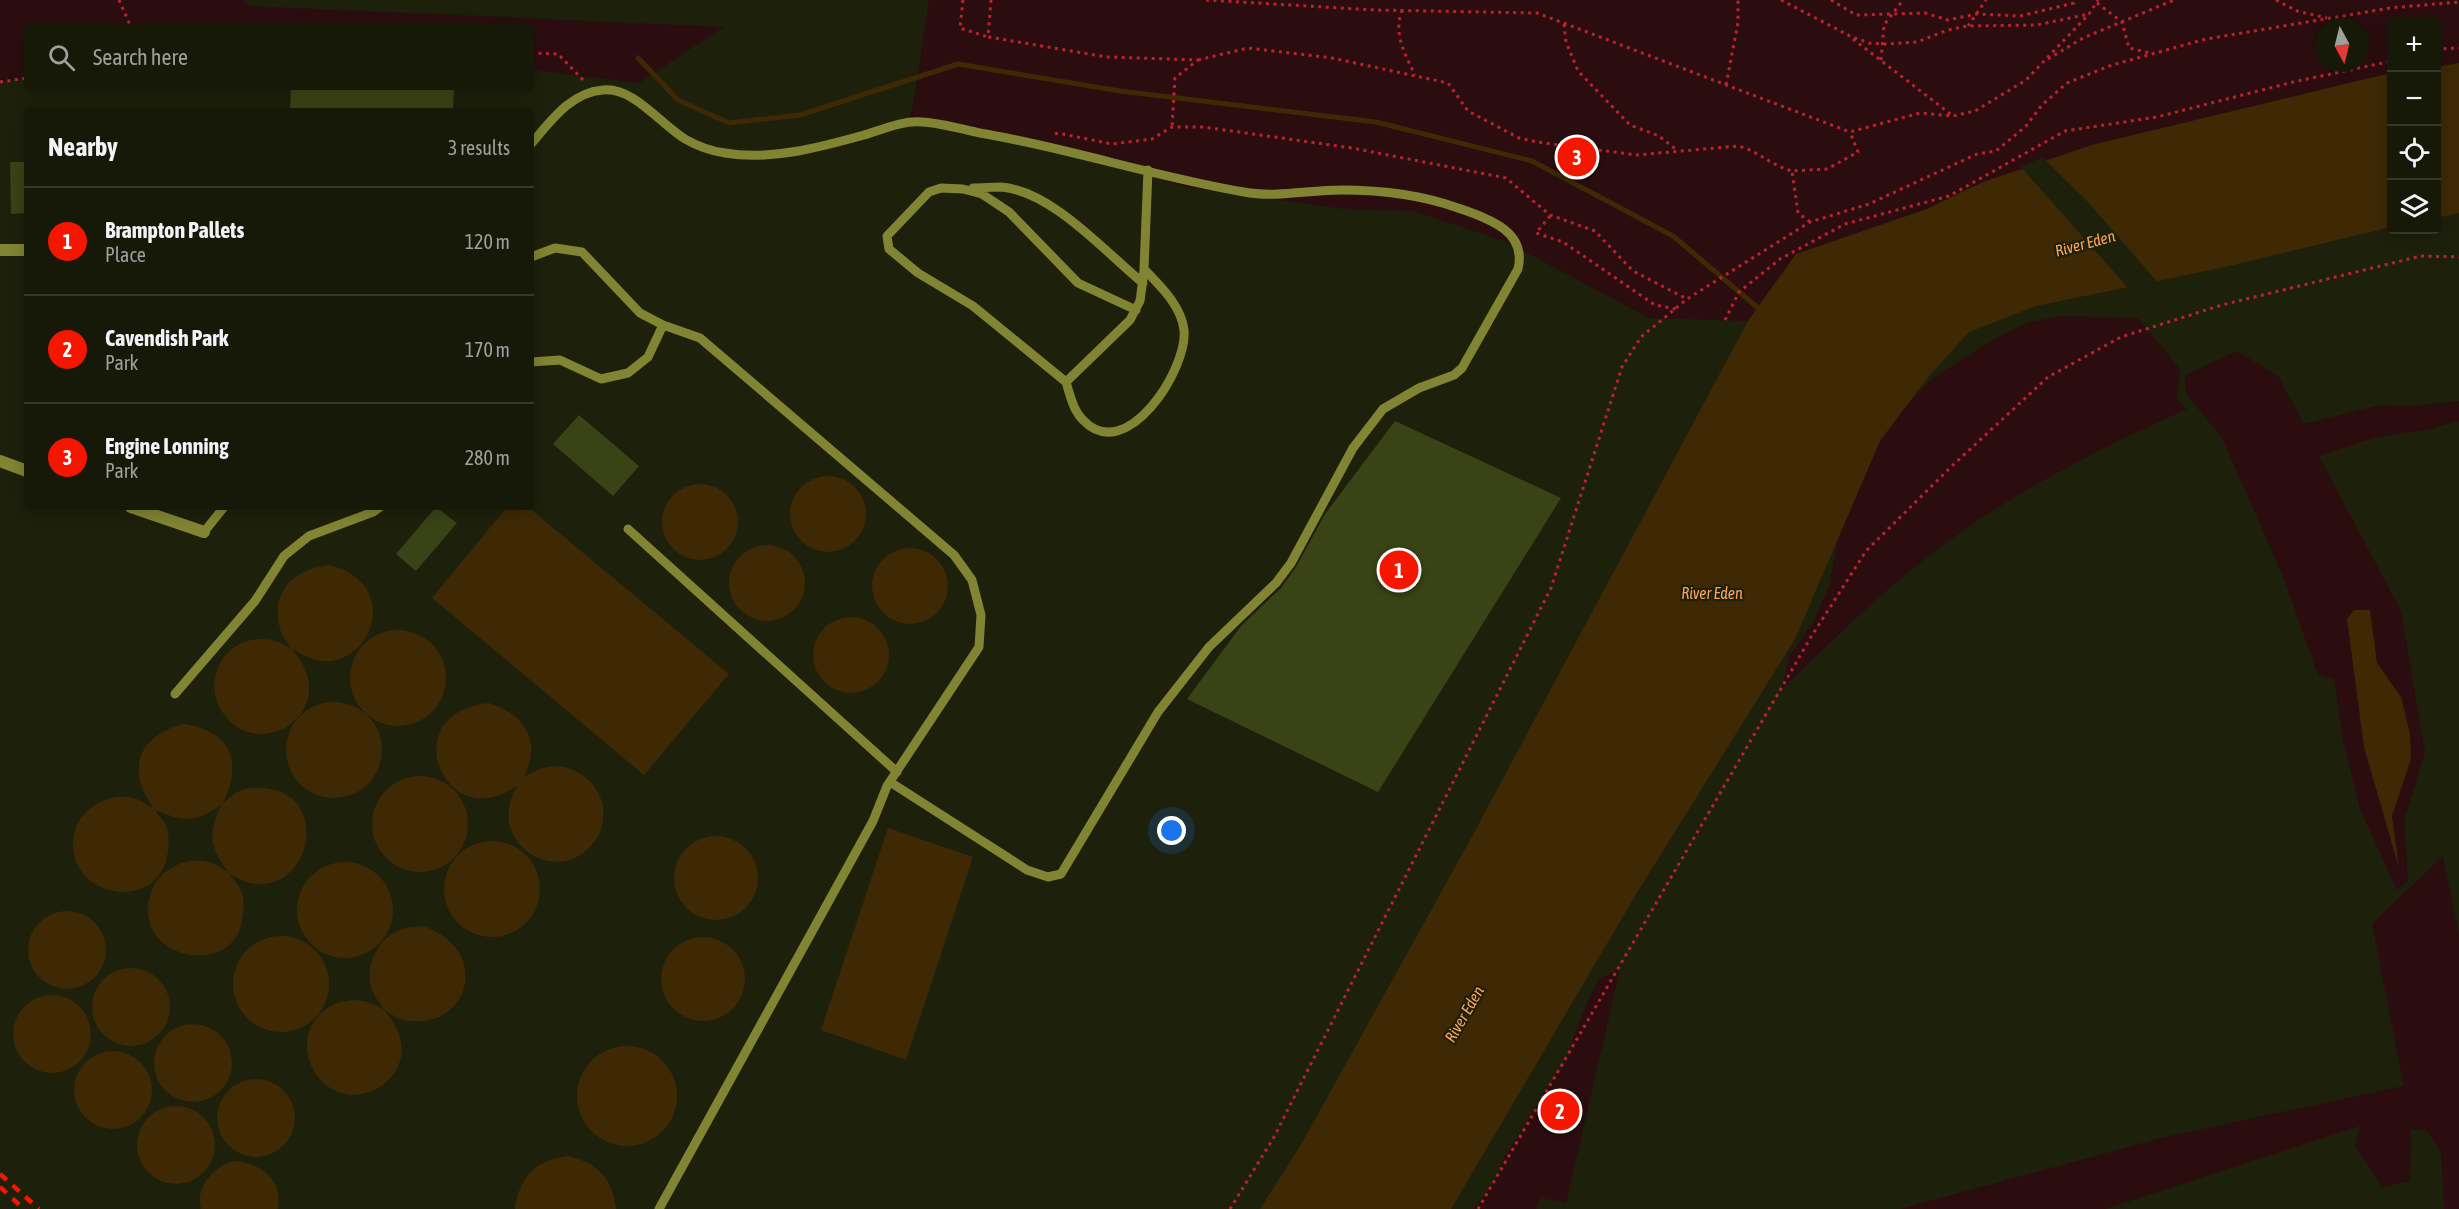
<!DOCTYPE html>
<html lang="en">
<head>
<meta charset="utf-8">
<style>
  body { margin:0; font-family:"Asap Condensed",sans-serif; background:#1f2112; color:#f1f3f6 }
  .controls { position:absolute; right:18px; top:18px; display:grid; overflow:hidden; border-radius:6px; box-shadow:0 3px 15px #0003 }
  .controls button { width:54px; height:54px; display:grid; place-items:center; padding:0; border:0; border-bottom:2px solid #353729; background:#161808; color:#f1f3f6; font:30px sans-serif }
  .compass { position:absolute; left:2315px; top:18px; width:54px; height:54px; border-radius:50%; background:#161808; box-shadow:0 3px 15px #0003; rotate:173deg }
  .you { position:absolute; left:1172px; top:831px; width:21px; height:21px; margin:-15px; border:4px solid #fff; border-radius:50%; background:#1a73e8; box-shadow:0 0 0 9px #1a73e833 }
  .badge { display:grid; place-items:center; width:39px; height:39px; border-radius:50%; background:#f51600; color:#fff; font-size:20px; font-weight:700 }
  .pin { position:absolute; translate:-50% -50%; border:3px solid #fff; box-shadow:0 2px 6px #0006 }
  .list { margin:0; padding:0; list-style:none }
  h2 { display:flex; justify-content:space-between; align-items:center; height:78px; margin:0; padding:0 24px; font-size:26px }
  h2 small { font-size:20px; font-weight:400; color:#9ea09c }
  .list li { display:grid; grid-template-columns:39px 1fr auto; gap:18px; align-items:center; box-sizing:border-box; height:108px; padding:0 24px; border-top:2px solid #353729 }
  .list b { display:block; font-size:22px; white-space:nowrap }
  .list p { margin:0; font-size:20px; white-space:nowrap; color:#9ea09c }
  .list em { font-size:20px; font-style:normal; color:#9ea09c }
  .icon { flex:none; width:33px; height:33px; fill:none; stroke:currentColor; stroke-width:2; stroke-linecap:round; stroke-linejoin:round }
  .map { position:relative; flex:none; width:2459px; height:1209px; overflow:hidden }
  .search { position:absolute; background:#161808; box-shadow:0 3px 15px #0003; left:24px; top:24px; width:510px; height:66px; display:flex; align-items:center; gap:15px; box-sizing:border-box; padding:0 21px; border-radius:6px; color:#9ea09c; font-size:22px }
  .panel { position:absolute; background:#161808; box-shadow:0 3px 15px #0003; left:24px; top:108px; width:510px; height:402px; border-radius:6px }
  .map>svg:first-child { display:block }
  .green { fill:#2b0d0f; fill-rule:evenodd }
  .water { fill:#3f2905 }
  .pier { fill:#1d200b }
  .lines { fill:none; stroke-linecap:round; stroke-linejoin:round }
  .stream { stroke:#3f2905; stroke-width:5 }
  .building { fill:#3a4315 }
  .path { stroke:#ba232e; stroke-width:3; stroke-dasharray:3 4.5; stroke-linecap:butt }
  .service { stroke:#818432; stroke-width:9 }
  .minor { stroke:#818432; stroke-width:12 }
  .rail { stroke:#f51600; stroke-width:4.5; stroke-dasharray:9 8; stroke-linecap:butt }
  .labels { text-anchor:middle; dominant-baseline:central; stroke-width:4.5; stroke-linejoin:round; paint-order:stroke }
  .water-label { font-size:16px; font-style:italic; fill:#ffa458; stroke:#1d200b }
</style>
</head>
<body>
<div class="map">
<svg width="2459" height="1209" viewBox="0 0 2459 1209">
  <rect width="100%" height="100%" fill="#1d200b"/>
  <!-- green -->
  <path class="green" d="M0,0H245L250,6L724,27L639,83L531,70V27H27V78L0,82Z
    M929,0H2459V63L2437,67L2436,22H2392L2391,73L2092,145L1969,188L1927,209L1796,254L1748,321L1649,318L1507,242L1413,211L1344,209L1186,187L1039,143L907,123L913,106ZM2324,27H2360V63H2324Z
    M2060,316L2138,318L2180,369L2177,399L2187,409C2097,450 2008,494 1930,555C1876,596 1829,644 1781,690L1790,655L1814,621L1830,583L1841,521L1865,463L1897,413L1931,380L1987,343L2027,323Z
    M2237,351L2278,376L2304,424L2379,405L2413,406L2459,401V421L2427,430L2377,437L2319,456L2401,611L2425,752L2404,821L2408,881L2397,890L2360,809L2343,740L2334,679L2318,675L2284,579L2223,440L2186,393L2185,375Z
    M2443,856L2459,934V1209H2444L2441,1151L2425,1129L2411,1130L2410,1181L2382,1187L2355,1146L2360,1126L2105,1209H1900L2165,1137L2404,1086L2372,924Z
    M1620,969L1566,1203L1541,1198L1536,1209H1474L1498,1176L1503,1159L1564,1063L1585,1008L1599,979Z"/>
  <!-- water -->
  <path class="water" d="M2459,63V213L2437,218V67Z
    M2391,73V227L2225,267L2036,306L1969,332L1929,376L1880,441L1795,639L1635,896L1451,1209H1260L1302,1143L1469,842L1748,321L1796,254L1927,209L1983,182L2092,145Z
    M790 514a38 38 0 1 1 76 0a38 38 0 1 1-76 0Z
    M662 522a38 38 0 1 1 76 0a38 38 0 1 1-76 0Z
    M507,507H528L729,674L644,775L432,598Z
    M729 583a38 38 0 1 1 76 0a38 38 0 1 1-76 0Z
    M872 586a38 38 0 1 1 76 0a38 38 0 1 1-76 0Z
    M330,565C343,569 353,573 362,583C387,611 366,657 331,661C316,663 304,655 292,649C346,711 258,765 223,713C215,701 212,688 216,674C225,640 264,629 291,649C288,642 281,636 280,628C270,590 295,569 330,565Z
    M2354,610H2370L2377,663L2401,697L2410,734L2411,759L2392,816L2399,868L2364,747L2347,619Z
    M813 655a38 38 0 1 1 76 0a38 38 0 1 1-76 0Z
    M350 678a48 48 0 1 1 96 0a48 48 0 1 1-96 0Z
    M286 750a48 48 0 1 1 96 0a48 48 0 1 1-96 0Z
    M489,703C525,715 542,741 524,777C529,775 534,771 540,769C566,759 595,777 602,802C605,814 603,828 597,838C562,893 481,843 518,785C444,839 393,712 489,703Z
    M183,724C232,731 243,761 223,803C227,800 232,795 237,792C247,787 259,787 269,789C331,797 311,899 246,882C240,880 234,876 229,873C232,878 237,883 240,888C245,898 244,909 242,920C234,979 132,960 150,896C156,870 187,854 212,863C218,865 223,870 228,872C209,845 208,835 221,805C195,822 185,823 155,810C158,815 163,820 166,825C169,833 169,843 168,852C159,918 58,896 75,831C82,806 112,791 137,799C143,801 148,806 153,808C127,770 136,737 183,724Z
    M372 824a48 48 0 1 1 96 0a48 48 0 1 1-96 0Z
    M888,828L973,857L906,1060L821,1030Z
    M674 878a42 42 0 1 1 84 0a42 42 0 1 1-84 0Z
    M444 889a48 48 0 1 1 96 0a48 48 0 1 1-96 0Z
    M297 910a48 48 0 1 1 96 0a48 48 0 1 1-96 0Z
    M28 950a39 39 0 1 1 78 0a39 39 0 1 1-78 0Z
    M423,926C495,951 467,1033 404,1020C397,1019 390,1013 384,1010C439,1071 351,1126 316,1074C308,1062 305,1049 308,1035C317,1002 356,990 384,1010C381,1004 376,999 374,994C361,969 378,936 404,928C410,927 417,927 423,926Z
    M233 984a48 48 0 1 1 96 0a48 48 0 1 1-96 0Z
    M661 979a42 42 0 1 1 84 0a42 42 0 1 1-84 0Z
    M92 1007a39 39 0 1 1 78 0a39 39 0 1 1-78 0Z
    M13 1034a39 39 0 1 1 78 0a39 39 0 1 1-78 0Z
    M154 1063a39 39 0 1 1 78 0a39 39 0 1 1-78 0Z
    M577 1096a50 50 0 1 1 100 0a50 50 0 1 1-100 0Z
    M74 1090a39 39 0 1 1 78 0a39 39 0 1 1-78 0Z
    M217 1118a39 39 0 1 1 78 0a39 39 0 1 1-78 0Z
    M137 1145a39 39 0 1 1 78 0a39 39 0 1 1-78 0Z
    M567,1156C597,1162 613,1178 616,1209H515C519,1178 535,1160 567,1156Z
    M232,1161C260,1162 283,1179 278,1209H201C195,1186 213,1169 232,1161Z"/>
  <!-- pier -->
  <path class="pier" d="M2043,158L2088,202L2159,284L2130,290L2020,166Z"/>
  <g class="lines">
    <!-- stream -->
    <path class="stream" d="M638,58L678,100L729,123L800,115L958,64L1120,91L1376,122L1532,161L1673,236L1757,307"/>
  </g>
  <!-- building -->
  <path class="building" d="M291,87H454L453,111H290Z
    M10,162H27V213L11,214Z
    M579,415L639,466L613,496L553,444Z
    M1395,421L1561,498L1378,792L1187,699L1241,626L1281,588L1296,567L1325,514Z
    M436,507L457,523L416,571L396,554Z"/>
  <g class="lines">
    <!-- path -->
    <path class="path" d="M119,0L131,27
      M963,0L960,28L988,37
      M991,0L988,37L1107,57L1198,60L1175,78L1172,127
      M1206,0L1374,10L1537,13L1850,132L1920,113L1953,116L1975,111L2026,80L2089,14L2098,0
      M1781,0L1850,36L1869,43L1885,44L1917,42L1948,30L1967,26L2037,25L2089,14
      M1831,0L1856,15L1925,13L1948,20L1976,14L2020,16L2074,3V0
      M2276,0L2297,11L2327,18
      M2097,3L2122,22L2129,48L2150,53
      M1402,10C1393,34 1405,54 1415,75
      M1564,24L1566,42L1578,71L1630,125L1659,136L1678,151
      M1968,26L1986,0
      M1853,39L1953,116
      M2436,49L2459,48
      M531,53L558,54L585,82
      M2048,59L2083,38L2174,0
      M1198,60L1248,48L1332,58L1448,83L1468,111L1519,138L1537,142L1637,155L1738,146C1758,151 1772,166 1792,171
      M1881,60L1884,25L1903,0
      M0,82L27,78
      M1726,85L1738,23V0
      M1055,134L1058,133L1112,144L1152,139L1172,127H1203L1352,148L1506,178L1550,215L1595,231L1633,271L1687,299
      M1550,216L1536,233L1563,242L1655,305L1676,309
      M1810,222L1798,213L1792,171L1827,169L1858,152L1850,132
      M1725,320L1739,292L1780,259L1845,224L1949,196L2065,131L2157,117L2293,82L2392,61
      M1230,1209L1274,1137L1551,588L1622,367L1641,337L1687,299L1810,222L1869,204L1977,154L1996,151L2026,126L2042,105L2067,83L2112,65L2206,39L2390,8L2459,2
      M1478,1209L1811,637L1866,551L1952,466L2048,377L2121,337L2222,305L2421,256L2459,257"/>
    <!-- service -->
    <path class="service" d="M531,144C550,122 571,92 603,90C634,87 660,124 685,139C697,146 711,151 725,153C770,161 821,147 864,135C881,130 903,120 922,122C941,123 961,129 980,133C1069,148 1155,177 1244,192C1276,198 1309,190 1341,190C1380,190 1422,195 1458,208C1489,219 1527,231 1518,269L1462,368L1454,375L1419,388L1383,409L1353,448L1291,563L1276,583L1209,647L1158,712L1061,874L1048,877L1027,870L890,782
      M973,188C982,188 992,187 1001,187C1052,191 1105,252 1143,283
      M531,257L555,248L582,252L640,313L663,325L700,338L954,555L972,580L981,615L979,647L887,786L873,821L659,1209
      M1144,269C1160,286 1181,305 1184,330C1188,369 1126,466 1083,420C1073,410 1070,395 1066,382L1130,320L1140,301L1144,271V269L1148,170
      M531,362L560,360L601,379L628,373L648,357L663,325
      M1066,382L973,306L918,273L889,249L887,236L929,192L941,188L963,189L982,194L1009,212L1078,283L1136,310
      M628,529L897,772
      M204,532L224,507
      M175,694L255,601L284,556L309,536L373,512L380,507"/>
    <!-- minor -->
    <path class="minor" d="M0,250H27
      M0,461L27,471
      M131,507L204,532"/>
    <!-- rail -->
    <path class="rail" d="M0,1174L39,1209
      M0,1187L24,1209"/>
  </g>
  <g class="labels">
    <!-- water labels -->
    <g class="water-label">
      <text transform="translate(2085 243) rotate(-15)">River Eden</text>
      <text x="1712" y="593">River Eden</text>
      <text transform="translate(1464 1014) rotate(-60)">River Eden</text>
    </g>
  </g>
</svg>
<div class="controls">
<button>+</button>
<button>−</button>
<button><svg class="icon" aria-label="locate" viewBox="0 0 24 24"><circle cx="12" cy="12" r="6"/><path d="M12 2v4M12 18v4M2 12h4M18 12h4"/></svg></button>
<button><svg class="icon" aria-label="layers" viewBox="0 0 24 24"><path d="M12 4l9 5-9 5-9-5zM3 14l9 5 9-5"/></svg></button>
</div>
<svg class="compass" viewBox="-18 -18 36 36"><path d="M0-13l5 13h-10z" fill="#e53935"/><path d="M0 13l5-13h-10z" fill="#9ea09c"/></svg>
<div class="you"></div>
<div class="pin badge" style="left:1399px;top:570px">1</div>
<div class="pin badge" style="left:1560px;top:1111px">2</div>
<div class="pin badge" style="left:1577px;top:157px">3</div>
<div class="search"><svg class="icon" aria-label="search" viewBox="0 0 24 24"><circle cx="10" cy="10" r="6"/><path d="M15 15l6 6"/></svg>Search here</div>
<section class="panel">
<h2>Nearby<small>3 results</small></h2>
<ul class="list">
<li><span class="badge">1</span><div><b>Brampton Pallets</b><p>Place</p></div><em>120 m</em></li>
<li><span class="badge">2</span><div><b>Cavendish Park</b><p>Park</p></div><em>170 m</em></li>
<li><span class="badge">3</span><div><b>Engine Lonning</b><p>Park</p></div><em>280 m</em></li>
</ul>
</section>
</div>
</body>
</html>
